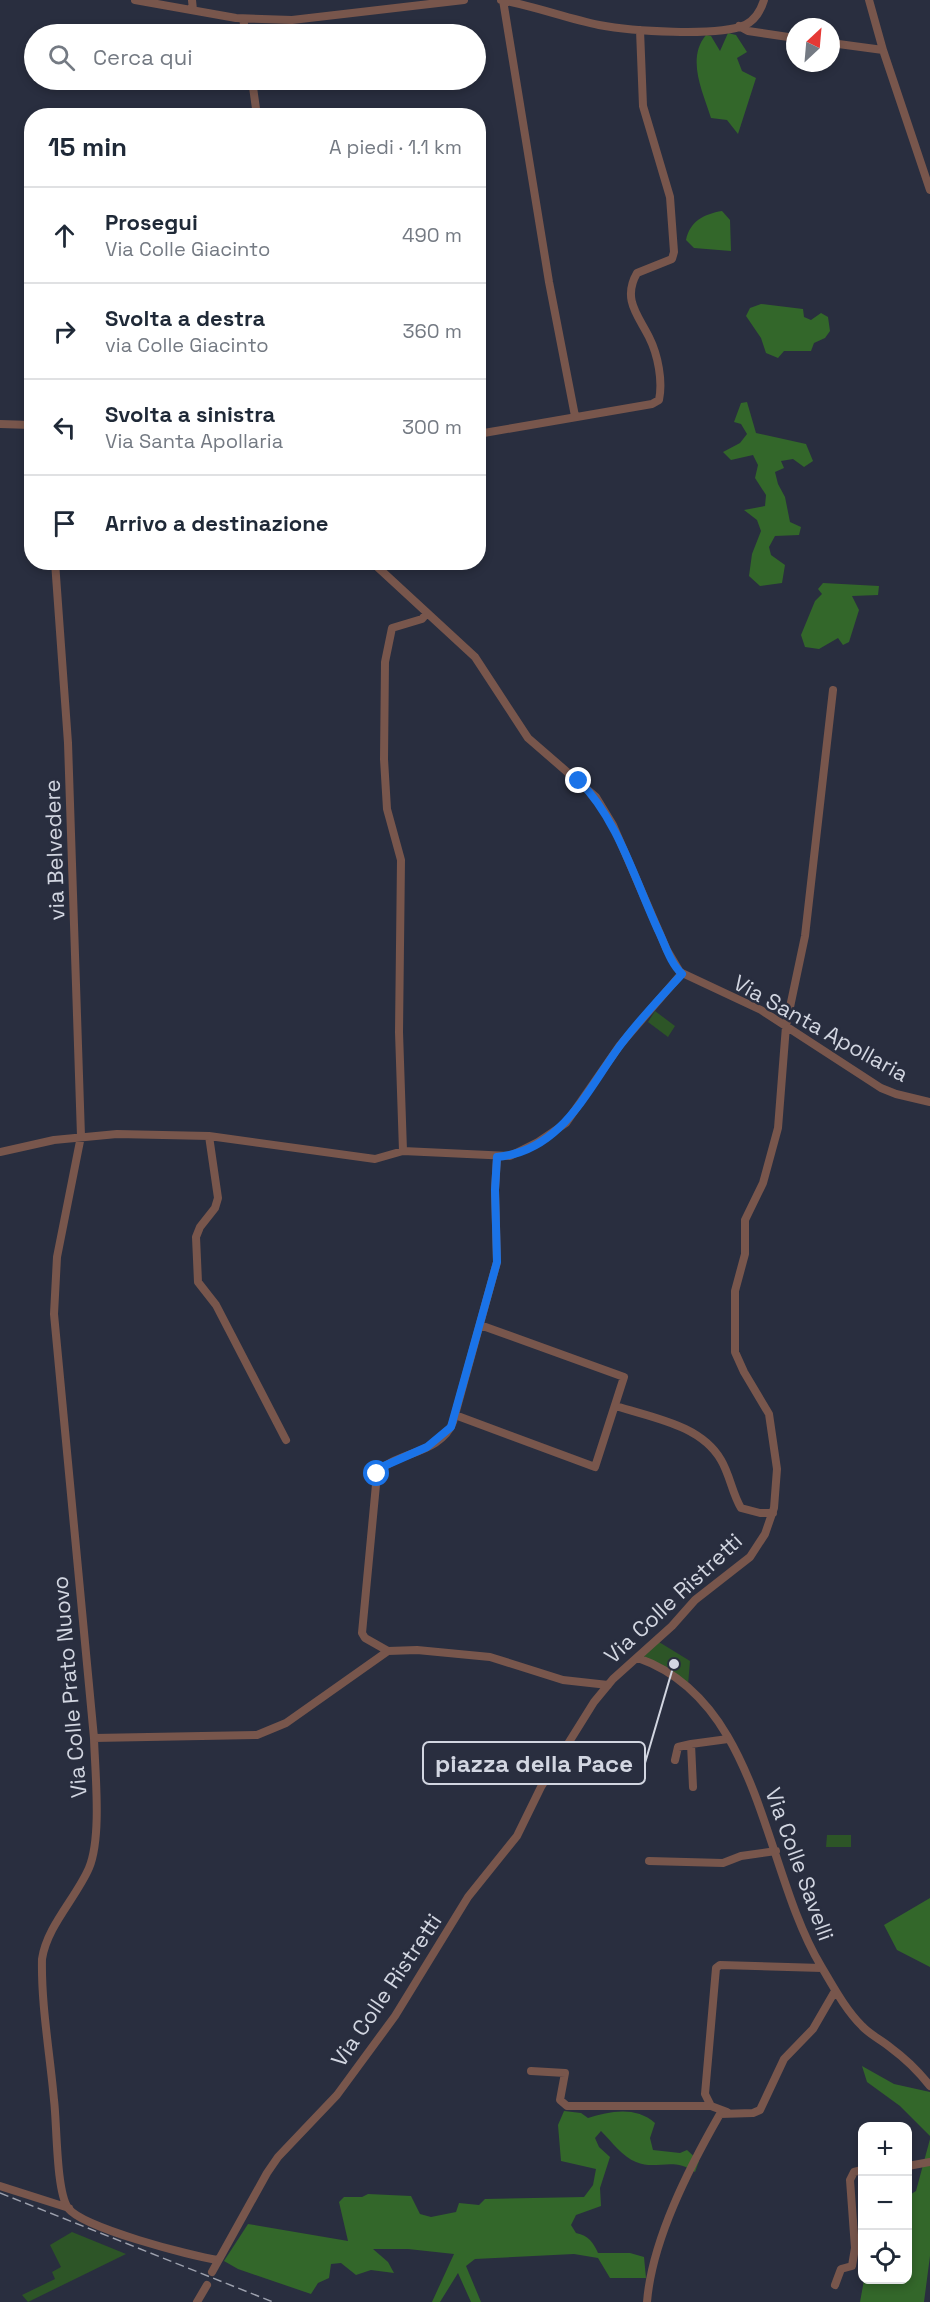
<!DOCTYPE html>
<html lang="it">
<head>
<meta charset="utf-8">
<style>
  body { margin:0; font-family:"Space Grotesk",sans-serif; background:#f2f2f3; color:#1f2937 }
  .controls { position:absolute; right:18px; bottom:18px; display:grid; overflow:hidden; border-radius:12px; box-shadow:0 3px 9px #0003 }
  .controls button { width:54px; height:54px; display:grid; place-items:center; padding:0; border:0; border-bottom:2px solid #e0e1e3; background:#fff; color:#1f2937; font:30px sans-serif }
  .compass { position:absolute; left:786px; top:18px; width:54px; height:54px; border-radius:50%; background:#fff; box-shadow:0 3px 9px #0003; rotate:26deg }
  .stop { position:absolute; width:18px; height:18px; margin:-14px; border:4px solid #1a73e8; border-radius:50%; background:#fff }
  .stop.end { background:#1a73e8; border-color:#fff; box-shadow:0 2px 6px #0008 }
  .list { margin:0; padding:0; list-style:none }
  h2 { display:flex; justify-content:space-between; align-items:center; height:78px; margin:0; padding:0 24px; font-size:26px }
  h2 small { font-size:20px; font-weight:400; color:#747a83 }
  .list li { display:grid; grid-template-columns:39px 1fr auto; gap:18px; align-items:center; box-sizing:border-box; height:96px; padding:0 24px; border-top:2px solid #e0e1e3 }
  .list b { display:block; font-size:22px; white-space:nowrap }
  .list p { margin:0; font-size:20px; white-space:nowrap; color:#747a83 }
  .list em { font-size:20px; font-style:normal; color:#747a83 }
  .icon { flex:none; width:33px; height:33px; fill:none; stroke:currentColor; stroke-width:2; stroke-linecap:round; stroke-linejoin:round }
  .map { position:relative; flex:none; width:930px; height:2302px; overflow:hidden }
  .search { position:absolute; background:#fff; box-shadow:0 3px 9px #0003; left:24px; top:24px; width:462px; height:66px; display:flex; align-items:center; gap:15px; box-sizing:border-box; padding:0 21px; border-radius:33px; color:#747a83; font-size:22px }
  .panel { position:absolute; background:#fff; box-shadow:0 3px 9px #0003; left:24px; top:108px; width:462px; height:462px; border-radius:24px }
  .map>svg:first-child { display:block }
  .green { fill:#2d5527 }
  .forest { fill:#33672a }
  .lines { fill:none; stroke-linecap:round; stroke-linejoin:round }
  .minor { stroke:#78564c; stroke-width:8 }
  .rail { stroke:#9ca0ad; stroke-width:1.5; stroke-dasharray:9 4.5; stroke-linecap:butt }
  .route { stroke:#1a73e8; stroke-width:8 }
  .labels { text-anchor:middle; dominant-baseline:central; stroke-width:5; stroke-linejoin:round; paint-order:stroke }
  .street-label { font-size:22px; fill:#d2d6e1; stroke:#292e3f }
  .leader { fill:none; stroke:#d2d6e1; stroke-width:2 }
  .callout-dot { fill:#d2d6e1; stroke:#292e3f; stroke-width:2 }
  .callout { fill:#292e3f; stroke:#d2d6e1; stroke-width:2 }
  .callout-label { font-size:24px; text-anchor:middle; font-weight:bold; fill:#d2d6e1 }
</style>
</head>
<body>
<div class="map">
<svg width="930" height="2302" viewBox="0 0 930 2302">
  <rect width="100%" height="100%" fill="#292e3f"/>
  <!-- green -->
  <path class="green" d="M655,1011L675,1026L668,1037L648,1022Z
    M659,1642L690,1661L688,1685L643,1656Z
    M827,1835H851V1847H826Z
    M72,2232L126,2254L28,2302L22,2295L55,2279L52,2272L61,2267L50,2245Z"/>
  <!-- forest -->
  <path class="forest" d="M728,33L736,35L747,52L737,58L742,71L756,78L738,134L727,120L711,118C703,92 686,59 706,35L711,36L720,51Z
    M722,211L730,220L731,251L694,248L686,240C690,221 704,214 722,211Z
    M761,304L803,309L804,317L811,320L821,313L828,317L830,331L825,338L814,343L811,351H784L778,358L766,353L761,338L746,316L750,308Z
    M747,402L756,433L806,444L813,461L804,467L793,459L781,461L784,468L775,472L778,484L785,497L790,522L801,527L799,535L775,536L769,547L771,555L785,565L782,583L760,586L749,576L752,554L761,531L757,520L744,510L765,506L766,495L755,478L758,465L753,455L731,460L723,452L740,443L747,434L741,424L734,422L741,403Z
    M823,583L879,586L878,595L852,596L859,610L849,642L843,645L838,638L819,649L805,647L801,635L815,601L822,594L818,589Z
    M930,1898V1967L897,1950L884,1925Z
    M862,2066L894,2084L930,2092V2136L900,2106L867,2082Z
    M564,2111L581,2113L588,2118C610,2111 636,2106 655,2123L650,2138L653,2150L680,2153L687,2150L699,2161L695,2172C672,2156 657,2171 636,2162C623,2157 611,2141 601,2131L595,2138L599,2147L610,2157L600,2188L601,2206L576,2215L571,2225L576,2233C589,2236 593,2242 598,2253H630L644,2257L646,2278H610L598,2258L574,2254L475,2259L466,2266L481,2302H471L458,2273L440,2302H432L454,2254L408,2249H373L388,2262L394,2273L371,2270L356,2275L341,2263L331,2264L329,2278L318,2283L311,2294L238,2269L224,2261L248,2224L348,2241L339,2202L344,2197H362L368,2194L411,2196L420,2214L431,2217L456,2212L459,2203L479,2205L485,2199L584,2197L593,2185L596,2169L561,2161L558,2125Z
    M930,2139V2256L924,2302H860L864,2280H908V2196L916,2191Z"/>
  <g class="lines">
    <!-- minor -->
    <path class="minor" d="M135,0L236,18L292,20L464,0
      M192,0L193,10
      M501,0C534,6 566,18 599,25C630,31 717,37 745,25C755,20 761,10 764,0
      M503,0L549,282L575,416
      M869,0L883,50
      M243,19L246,34
      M739,26L748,31L795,38
      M831,43L883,50L930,190
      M252,80L257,116
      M0,424L32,425
      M478,434L652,404L659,400C663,381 658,355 649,337C638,315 622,299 637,273L672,259L674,252L670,197L643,106L640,30
      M55,562L68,743L81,1136L57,1257L54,1314L94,1738C95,1772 102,1837 89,1868C76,1898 47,1926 42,1959C41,2005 50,2054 54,2100C57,2123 56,2191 68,2208C83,2228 191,2256 218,2260
      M372,562L475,657L528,738L596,797L613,825L667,950L680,972L761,1010L881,1088L896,1094L930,1102
      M209,1136L218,1198L215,1208L200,1227L196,1237L198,1282L216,1305L286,1440
      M403,1151L399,1032L401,860L387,809L384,759L385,662L392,628L422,619L427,613
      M0,1152L54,1140L117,1134L209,1136L375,1159L403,1151L510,1156L538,1142L566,1123L620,1045L682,973
      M497,1157L495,1190L497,1262L453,1422C441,1455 392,1452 377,1474L362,1633L365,1638L388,1651L417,1650L490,1657L563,1680L608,1685
      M616,1406C653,1418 701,1425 721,1460C730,1475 732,1493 741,1508L760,1513H773
      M455,1415L595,1467L624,1377L480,1325
      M638,1658C761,1701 763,1870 821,1966C833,1986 845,2009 862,2026C870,2035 882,2040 891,2048C906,2059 919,2072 930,2086
      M94,1738L257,1735L286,1723L388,1651
      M675,1760L678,1747L691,1744
      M693,1787L691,1744L728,1739
      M649,1861L723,1863L741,1856L776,1851
      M531,2071L565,2073L560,2100L567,2106H711
      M727,2112L711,2106L705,2094L716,1968L720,1965L822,1968
      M908,2166L930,2162
      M0,2186L69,2208
      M212,2272L267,2173L278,2157L337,2095L395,2016L468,1897L517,1836L541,1787L594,1702L613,1679L672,1626L695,1600L750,1557L765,1534L774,1508L777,1469L769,1414L744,1372L735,1352V1291L745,1254V1220L763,1183L778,1128L786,1026L805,936L833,690
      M835,2285L841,2269L852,2266L855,2248L850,2180L854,2172L862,2170
      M197,2302L207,2285
      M647,2302C652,2240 689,2168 720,2114L753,2113L760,2110L784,2059L813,2029L835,1991"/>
    <!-- rail -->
    <path class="rail" d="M0,2193L273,2302"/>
  </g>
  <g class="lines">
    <!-- route -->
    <path class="route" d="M377,1474L384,1466L427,1447L451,1427L497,1262L495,1190L497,1157C561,1151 586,1092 619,1047C638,1021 661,997 682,974C670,963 665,944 658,930C635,880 617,818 579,781"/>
  </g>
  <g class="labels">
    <!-- street labels -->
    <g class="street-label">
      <text transform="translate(54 850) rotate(-92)">via Belvedere</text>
      <text transform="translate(821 1028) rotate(29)">Via Santa Apollaria</text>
      <text transform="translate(673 1598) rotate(-43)">Via Colle Ristretti</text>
      <text transform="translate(69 1687) rotate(-95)">Via Colle Prato Nuovo</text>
      <text transform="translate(800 1864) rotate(70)">Via Colle Savelli</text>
      <text transform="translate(386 1990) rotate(-56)">Via Colle Ristretti</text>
    </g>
  </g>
  <!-- callouts -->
  <path class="leader" d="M674 1664L645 1763"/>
  <circle class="callout-dot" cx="674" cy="1664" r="6"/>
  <rect class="callout" x="423" y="1742" width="222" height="42" rx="6"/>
  <g class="callout-label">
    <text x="534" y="1772">piazza della Pace</text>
  </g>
</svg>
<div class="controls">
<button>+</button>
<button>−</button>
<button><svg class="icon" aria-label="locate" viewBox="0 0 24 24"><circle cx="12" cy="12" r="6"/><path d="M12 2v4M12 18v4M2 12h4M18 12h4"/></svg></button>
</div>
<svg class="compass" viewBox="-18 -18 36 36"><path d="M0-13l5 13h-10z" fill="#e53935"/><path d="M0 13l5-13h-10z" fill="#747a83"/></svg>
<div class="stop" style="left:377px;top:1474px"></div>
<div class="stop end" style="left:579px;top:781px"></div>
<div class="search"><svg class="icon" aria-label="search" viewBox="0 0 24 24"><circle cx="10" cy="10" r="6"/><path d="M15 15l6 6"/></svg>Cerca qui</div>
<section class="panel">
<h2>15 min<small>A piedi · 1.1 km</small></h2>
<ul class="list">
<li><svg class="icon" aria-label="ahead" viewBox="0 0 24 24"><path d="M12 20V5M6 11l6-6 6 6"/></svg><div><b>Prosegui</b><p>Via Colle Giacinto</p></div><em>490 m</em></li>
<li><svg class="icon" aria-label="right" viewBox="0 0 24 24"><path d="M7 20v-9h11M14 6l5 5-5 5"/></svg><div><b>Svolta a destra</b><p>via Colle Giacinto</p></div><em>360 m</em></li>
<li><svg class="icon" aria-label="left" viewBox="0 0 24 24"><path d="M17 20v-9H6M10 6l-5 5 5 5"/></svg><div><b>Svolta a sinistra</b><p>Via Santa Apollaria</p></div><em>300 m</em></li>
<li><svg class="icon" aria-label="arrive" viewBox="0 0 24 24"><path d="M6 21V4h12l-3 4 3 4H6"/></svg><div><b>Arrivo a destinazione</b></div></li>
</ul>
</section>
</div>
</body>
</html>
